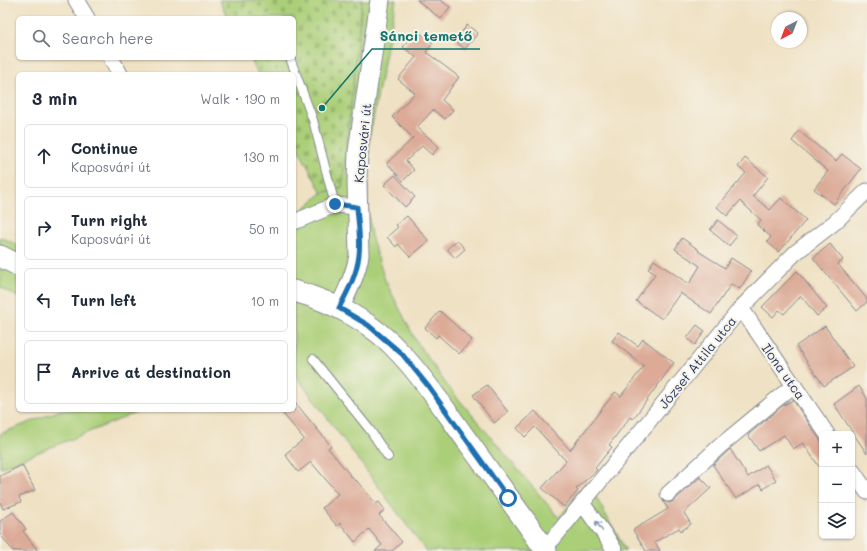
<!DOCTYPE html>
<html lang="en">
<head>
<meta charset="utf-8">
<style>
  body { margin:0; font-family:Mali,sans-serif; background:#f2f2f3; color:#1f2937 }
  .controls { position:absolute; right:12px; bottom:12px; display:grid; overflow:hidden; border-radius:6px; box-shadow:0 1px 3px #0004 }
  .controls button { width:36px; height:36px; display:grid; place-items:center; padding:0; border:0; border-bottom:1px solid #e0e1e3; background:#fff; color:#1f2937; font:20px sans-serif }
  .compass { position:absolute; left:771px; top:12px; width:36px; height:36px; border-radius:50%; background:#fff; box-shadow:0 1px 3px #0004; rotate:222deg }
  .stop { position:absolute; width:12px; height:12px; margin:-9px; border:3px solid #1f6fb2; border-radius:50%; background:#fff }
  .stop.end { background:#1f6fb2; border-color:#fff; box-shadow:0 1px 4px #0008 }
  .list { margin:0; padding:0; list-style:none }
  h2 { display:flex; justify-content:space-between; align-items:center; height:52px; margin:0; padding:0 16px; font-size:17px }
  h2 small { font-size:13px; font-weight:400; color:#747a83 }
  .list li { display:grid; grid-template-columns:26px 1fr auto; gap:12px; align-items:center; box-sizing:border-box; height:64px; margin:0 8px 8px; padding:0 8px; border:1px solid #e0e1e3; border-radius:6px }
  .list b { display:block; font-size:15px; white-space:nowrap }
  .list p { margin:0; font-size:13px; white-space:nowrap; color:#747a83 }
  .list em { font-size:13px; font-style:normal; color:#747a83 }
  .icon { flex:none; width:22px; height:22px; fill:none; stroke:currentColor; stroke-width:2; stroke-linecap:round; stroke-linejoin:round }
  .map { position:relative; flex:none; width:867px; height:551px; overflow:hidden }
  .search { position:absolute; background:#fff; box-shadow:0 1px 3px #0004; left:16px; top:16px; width:280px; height:44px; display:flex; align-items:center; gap:10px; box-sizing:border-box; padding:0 14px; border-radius:6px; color:#747a83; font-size:15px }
  .panel { position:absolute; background:#fff; box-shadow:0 1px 3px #0004; left:16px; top:72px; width:280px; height:340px; border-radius:6px }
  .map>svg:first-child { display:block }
  .green { fill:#abcf78; stroke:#637f6b }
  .cemetery { fill:url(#cemetery-stones); stroke:#637f6b }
  .building { fill:#dcaa97 }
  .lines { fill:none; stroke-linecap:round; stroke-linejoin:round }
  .service-casing { stroke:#858890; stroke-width:10 }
  .minor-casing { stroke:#858890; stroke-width:17 }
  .tertiary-casing { stroke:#858890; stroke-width:21 }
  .secondary-casing { stroke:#858890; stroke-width:23 }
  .service { stroke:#fff; stroke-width:8 }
  .minor { stroke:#fff; stroke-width:15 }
  .tertiary { stroke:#fff; stroke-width:19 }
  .secondary { stroke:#fff; stroke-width:21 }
  .oneway { stroke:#8d97ae }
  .route { stroke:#1f6fb2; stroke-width:5 }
  .labels { text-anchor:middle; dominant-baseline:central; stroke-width:4; stroke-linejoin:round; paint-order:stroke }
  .street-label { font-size:13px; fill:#1b2f5e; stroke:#f7f3e8 }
  .leader { fill:none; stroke:#0f766e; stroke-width:1.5 }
  .callout-dot { fill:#0f766e; stroke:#f7f3e8; stroke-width:1.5 }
  .callout-label { font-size:14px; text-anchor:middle; font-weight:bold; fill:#0f766e; stroke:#f7f3e8; stroke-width:4; stroke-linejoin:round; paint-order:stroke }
</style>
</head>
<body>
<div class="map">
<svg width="867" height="551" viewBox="0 0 867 551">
  <defs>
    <pattern id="cemetery-stones" width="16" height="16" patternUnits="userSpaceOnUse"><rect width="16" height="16" fill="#abcf78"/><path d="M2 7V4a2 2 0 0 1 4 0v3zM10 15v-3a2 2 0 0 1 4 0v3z" fill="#93b26a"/></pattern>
  </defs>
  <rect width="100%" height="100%" fill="#f7f3e8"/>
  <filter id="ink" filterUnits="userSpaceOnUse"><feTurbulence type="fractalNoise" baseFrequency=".025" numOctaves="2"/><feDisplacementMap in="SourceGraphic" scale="8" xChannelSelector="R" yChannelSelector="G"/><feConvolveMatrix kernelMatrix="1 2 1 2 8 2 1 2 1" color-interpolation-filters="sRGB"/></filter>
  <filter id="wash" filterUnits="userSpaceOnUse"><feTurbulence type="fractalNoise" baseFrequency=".012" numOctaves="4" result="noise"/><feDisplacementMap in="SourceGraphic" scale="16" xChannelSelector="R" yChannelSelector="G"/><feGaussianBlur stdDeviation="0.9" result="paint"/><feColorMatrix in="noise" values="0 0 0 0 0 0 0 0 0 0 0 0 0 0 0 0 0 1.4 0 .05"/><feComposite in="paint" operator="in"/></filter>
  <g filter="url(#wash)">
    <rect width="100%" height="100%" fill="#efe1c3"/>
    <!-- green -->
    <path class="green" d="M362,0H396L370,135L367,202L371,236L385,280L415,339L446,384L559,518L587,481L626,551H426L294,373V209L297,214L322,193L342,187Z
      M0,237L18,245V297L0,287Z
      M61,410H143L0,468V434Z"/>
    <!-- cemetery -->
    <path class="cemetery" d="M219,0H362L342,187L322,193L294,141V74H258L250,58H294V18H228Z"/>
    <g id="blocks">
      <!-- building -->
      <path class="building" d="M417,0H440L450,7L441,19Z
        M467,25L478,33L465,49L455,41Z
        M416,30L433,43L426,52L459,77L442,100L453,110L445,119L433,110L417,127L439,147L432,155L422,146L406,161L414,170L403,181L387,163L413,138L392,117L415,93L398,79L416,57L403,47Z
        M799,131L836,161L842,154L861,169L834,204L814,189L828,171L792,141Z
        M745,158L768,177L753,196L770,210L781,198L806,220L779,252L767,242L771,237L757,225L761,220L740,201L727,216L717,207L746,173L738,167Z
        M395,175L415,197L405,207L384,185Z
        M407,216L429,241L410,257L398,244L396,247L387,237L398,227L396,225Z
        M718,220L737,236L729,246L710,230Z
        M682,238L699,250L698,251L725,268L731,258L751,271L740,289L731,284L711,314L680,293L662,319L636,301L655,274L648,269L654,260L689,284L700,266L675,249Z
        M457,240L465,249L455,258L447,249Z
        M830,244L843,260L838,264L867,299V302L857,311L813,258Z
        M797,271L827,308L817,316L801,296L784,314L779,310L773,317L762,307Z
        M440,311L472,340L459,354L438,335L436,338L425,328Z
        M697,325L705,331L695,345L687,338Z
        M825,326L853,367L824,386L796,346Z
        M619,332L638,346L643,339L674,363L633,419L630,417L609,445L612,447L595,468L597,470L576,489L578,491L564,507L542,488L566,461L535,427L525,437L517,428L535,411L570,450L615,392L621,396L644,366L612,341Z
        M487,385L508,412L494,423L473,395Z
        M859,386L867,398V454L834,404Z
        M793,400L822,443V471L803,443L793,449L784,435L759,451L748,435L782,406Z
        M294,401L331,446L328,448L355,481L356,480L376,504L379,502L385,510L379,515L402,542L392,551H375L382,545L369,529L355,542L340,523L337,526L322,508L338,494L311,462L298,472L285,454L304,439L280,410H294Z
        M730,449L748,477L766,465L776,480L763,489L760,484L736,499L713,465Z
        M22,465L35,490L19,497L21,502L3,509L0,502V476Z
        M700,477L711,488L684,513L691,524L681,531L679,528L655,542L660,551H646L633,530L668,509L663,501L670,503L674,501Z
        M13,512L26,529L23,531L38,551H13L0,534V521Z"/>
    </g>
  </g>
  <g filter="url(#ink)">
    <use href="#blocks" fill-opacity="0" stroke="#858890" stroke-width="1"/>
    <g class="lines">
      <defs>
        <path id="service" d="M290,58L313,120L335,205
          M313,359L370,430L388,457"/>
        <path id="minor" d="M76,0L87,18
          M111,58L120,74
          M294,222L335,205L357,207
          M741,308L827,434
          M852,470L867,492
          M668,494L720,446L794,385
          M582,503L607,538L615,551
          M544,548L553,539L741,308L795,253L835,222L867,191"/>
        <path id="tertiary" d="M339,308C348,291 356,274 359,255L357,182L358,151L380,0"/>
        <path id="secondary" d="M0,256L18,265
          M294,291C334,302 374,323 402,355C427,382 447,413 468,442C494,478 521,514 546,551"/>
      </defs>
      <!-- service casing -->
      <use href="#service" class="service-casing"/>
      <!-- minor casing -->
      <use href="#minor" class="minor-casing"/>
      <!-- tertiary casing -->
      <use href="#tertiary" class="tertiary-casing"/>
      <!-- secondary casing -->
      <use href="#secondary" class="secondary-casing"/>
      <!-- service -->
      <use href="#service" class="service"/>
      <!-- minor -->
      <use href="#minor" class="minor"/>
      <!-- tertiary -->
      <use href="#tertiary" class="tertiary"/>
      <!-- secondary -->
      <use href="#secondary" class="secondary"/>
    </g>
    <!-- one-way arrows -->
    <defs><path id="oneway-shaft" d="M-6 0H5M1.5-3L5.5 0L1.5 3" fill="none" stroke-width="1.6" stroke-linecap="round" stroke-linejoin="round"/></defs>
    <use class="oneway" href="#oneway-shaft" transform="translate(599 526) rotate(-125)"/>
  </g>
  <g class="lines" filter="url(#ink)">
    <!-- route -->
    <path class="route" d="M335,204L357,207C358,223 361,239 359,255C357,274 348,291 339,308L368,325L402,354L428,386L508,498"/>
  </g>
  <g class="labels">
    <!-- street labels -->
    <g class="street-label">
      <text transform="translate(362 143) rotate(-84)">Kaposvári út</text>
      <text transform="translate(697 362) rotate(-51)">József Attila utca</text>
      <text transform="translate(784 371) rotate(55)">Ilona utca</text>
    </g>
  </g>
  <!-- callouts -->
  <path class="leader" d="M322 108L372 49H480"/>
  <circle class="callout-dot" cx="322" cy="108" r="4"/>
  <g class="callout-label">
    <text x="426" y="41">Sánci temető</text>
  </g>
</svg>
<div class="controls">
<button>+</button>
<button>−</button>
<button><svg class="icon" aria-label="layers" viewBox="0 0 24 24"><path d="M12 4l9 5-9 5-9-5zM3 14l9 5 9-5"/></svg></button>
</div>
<svg class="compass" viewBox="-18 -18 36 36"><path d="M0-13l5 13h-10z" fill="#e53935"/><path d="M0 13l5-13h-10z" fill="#747a83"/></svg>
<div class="stop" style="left:508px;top:498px"></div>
<div class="stop end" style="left:335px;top:204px"></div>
<div class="search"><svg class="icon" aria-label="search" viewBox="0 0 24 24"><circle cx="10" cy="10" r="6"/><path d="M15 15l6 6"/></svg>Search here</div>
<section class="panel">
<h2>3 min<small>Walk · 190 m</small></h2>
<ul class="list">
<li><svg class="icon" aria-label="ahead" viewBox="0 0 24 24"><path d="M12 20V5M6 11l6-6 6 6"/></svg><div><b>Continue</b><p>Kaposvári út</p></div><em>130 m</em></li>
<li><svg class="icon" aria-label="right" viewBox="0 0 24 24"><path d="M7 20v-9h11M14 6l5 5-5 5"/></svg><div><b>Turn right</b><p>Kaposvári út</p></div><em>50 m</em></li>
<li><svg class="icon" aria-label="left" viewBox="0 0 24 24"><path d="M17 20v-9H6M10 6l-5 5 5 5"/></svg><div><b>Turn left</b></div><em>10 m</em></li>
<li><svg class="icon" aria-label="arrive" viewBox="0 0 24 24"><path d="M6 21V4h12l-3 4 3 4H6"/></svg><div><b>Arrive at destination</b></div></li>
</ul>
</section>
</div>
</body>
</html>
